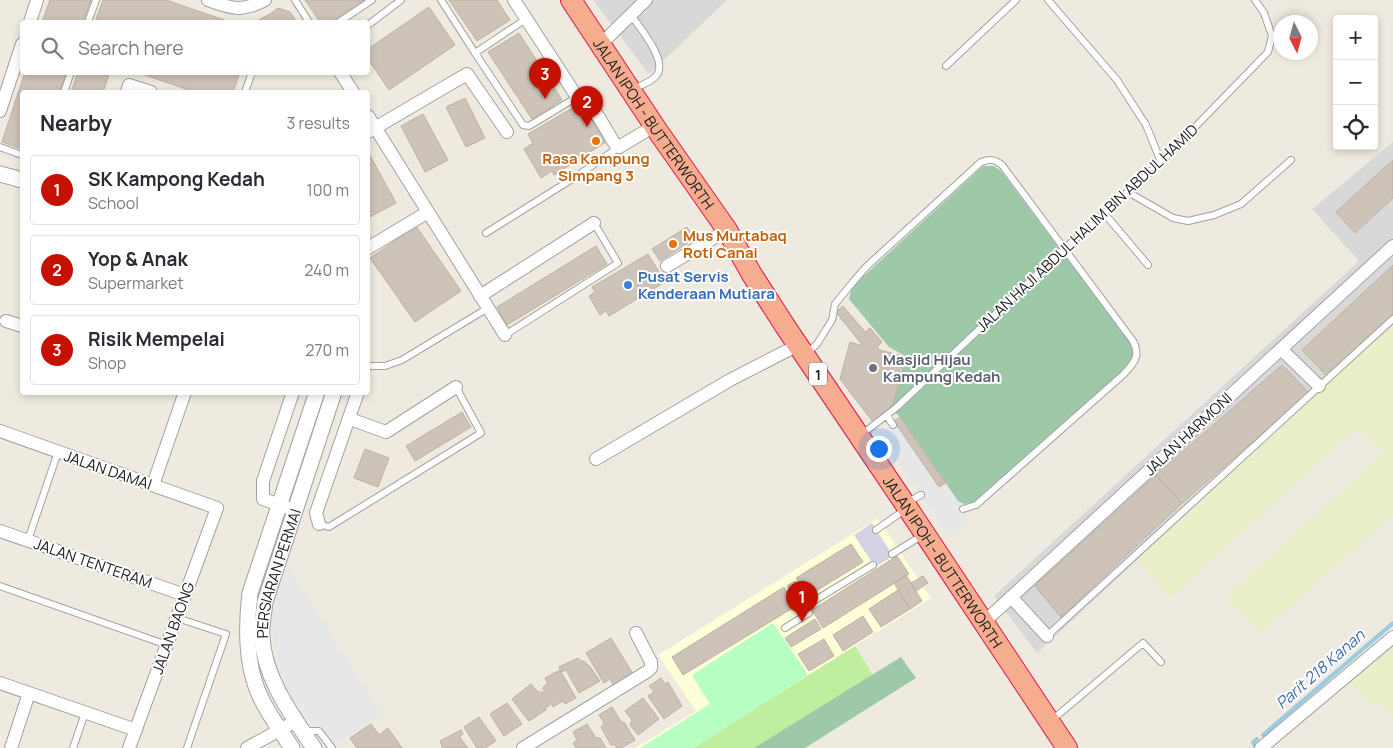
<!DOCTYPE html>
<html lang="en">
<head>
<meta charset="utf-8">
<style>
  body { margin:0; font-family:Manrope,sans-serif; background:#f2f2f3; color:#2b2b33 }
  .controls { position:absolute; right:15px; top:15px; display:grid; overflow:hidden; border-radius:5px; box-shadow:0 2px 8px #0003 }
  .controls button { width:45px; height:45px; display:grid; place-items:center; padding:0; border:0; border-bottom:1px solid #e1e1e2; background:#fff; color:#2b2b33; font:25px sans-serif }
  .compass { position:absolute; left:1273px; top:15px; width:45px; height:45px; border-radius:50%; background:#fff; box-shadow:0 2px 8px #0003; rotate:174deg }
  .you { position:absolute; left:878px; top:448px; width:18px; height:18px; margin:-12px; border:4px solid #fff; border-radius:50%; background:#1a73e8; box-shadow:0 0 0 8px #1a73e833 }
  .badge { display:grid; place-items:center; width:32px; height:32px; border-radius:50%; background:#c61100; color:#fff; font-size:16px; font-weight:700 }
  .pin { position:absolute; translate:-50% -41px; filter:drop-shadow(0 1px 2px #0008) }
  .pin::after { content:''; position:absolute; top:26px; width:18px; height:15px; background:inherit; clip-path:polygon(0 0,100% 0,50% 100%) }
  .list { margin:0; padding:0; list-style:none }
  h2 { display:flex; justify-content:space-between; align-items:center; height:65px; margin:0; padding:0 20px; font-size:21px }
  h2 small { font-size:16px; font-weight:400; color:#7c7c81 }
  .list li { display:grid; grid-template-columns:32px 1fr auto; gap:15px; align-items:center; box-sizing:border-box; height:70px; margin:0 10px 10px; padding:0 10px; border:1px solid #e1e1e2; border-radius:5px }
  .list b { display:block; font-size:19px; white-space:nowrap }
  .list p { margin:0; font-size:16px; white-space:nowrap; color:#7c7c81 }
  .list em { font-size:16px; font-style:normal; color:#7c7c81 }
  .icon { flex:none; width:28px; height:28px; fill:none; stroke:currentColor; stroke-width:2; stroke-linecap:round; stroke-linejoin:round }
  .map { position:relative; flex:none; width:1393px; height:748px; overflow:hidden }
  .search { position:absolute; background:#fff; box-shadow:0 2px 8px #0003; left:20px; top:20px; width:350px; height:55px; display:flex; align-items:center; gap:12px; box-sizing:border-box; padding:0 18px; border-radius:5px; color:#7c7c81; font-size:19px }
  .panel { position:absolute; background:#fff; box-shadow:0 2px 8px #0003; left:20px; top:90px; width:350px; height:305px; border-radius:5px }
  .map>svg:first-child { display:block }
  .residential { fill:#d9d8d8 }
  .education { fill:#fcffd7 }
  .farmland { fill:#e9efc8 }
  .grass { fill:#bfee9f }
  .cemetery { fill:#9ec9a8 }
  .park { fill:#b6fec2 }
  .parking { fill:#e7e7e7 }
  .plaza { fill:#d5d3e3 }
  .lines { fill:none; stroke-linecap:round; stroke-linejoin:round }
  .stream { stroke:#9bcbe0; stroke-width:4 }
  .building { fill:#cec3b8; stroke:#c0b1a0 }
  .service-casing { stroke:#a2a2a2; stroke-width:8 }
  .minor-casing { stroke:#a2a2a2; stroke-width:14 }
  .tertiary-casing { stroke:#a2a2a2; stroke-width:17 }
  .trunk-casing { stroke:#e4144a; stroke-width:22 }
  .service { stroke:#fff; stroke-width:6 }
  .minor { stroke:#fff; stroke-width:12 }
  .tertiary { stroke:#fff; stroke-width:15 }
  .trunk { stroke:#f6ac8e; stroke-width:20 }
  .food-dot { fill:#e8710a; stroke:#fff; stroke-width:2 }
  .shop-dot { fill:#3f7fe0; stroke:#fff; stroke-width:2 }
  .worship-dot { fill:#6b7280; stroke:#fff; stroke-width:2 }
  .labels { text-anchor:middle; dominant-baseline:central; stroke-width:4; stroke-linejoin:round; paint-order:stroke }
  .shield { fill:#fff; stroke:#5f5f5f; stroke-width:1 }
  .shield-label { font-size:14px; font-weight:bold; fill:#1b1b1b }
  .street-label { font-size:15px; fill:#1b1b1b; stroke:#fff }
  .food-label { font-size:15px; font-weight:bold; fill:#c56008; stroke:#fff }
  .shop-label { font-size:15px; font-weight:bold; fill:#366cbe; stroke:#fff; text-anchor:start }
  .worship-label { font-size:15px; font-weight:bold; fill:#5b616d; stroke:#fff; text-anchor:start }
  .water-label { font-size:16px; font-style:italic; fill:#406fb2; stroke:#fff }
</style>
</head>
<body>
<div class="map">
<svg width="1393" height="748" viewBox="0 0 1393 748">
  <rect width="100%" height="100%" fill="#eeeadf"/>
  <!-- residential -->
  <path class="residential" d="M593,0H727L649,74Z
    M1393,142V323L1037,653L994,596L1359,261L1312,209Z"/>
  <!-- education -->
  <path class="education" d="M878,518L931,598L693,748H635L696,711L658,655Z"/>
  <!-- farmland -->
  <path class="farmland" d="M1393,323V515L1260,633L1227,596L1383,453L1358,427L1171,597L1137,560Z
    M1393,641V720L1378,701L1371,706L1348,681Z"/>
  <!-- grass -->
  <path class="grass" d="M855,646L873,675L754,748H693Z"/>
  <!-- cemetery -->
  <path class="cemetery" d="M983,166H994L1001,171L1132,345L1134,354L1132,362L974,502L964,504L958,501L900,417L891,409L907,357L889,347L849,299L852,287Z
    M901,657L916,678L805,748H754Z"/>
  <!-- park -->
  <path class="park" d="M773,623L808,675L693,748H640L710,704L692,675Z"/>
  <!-- parking -->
  <path class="parking" d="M900,417L970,519L949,537L879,433L893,425L894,421Z
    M287,565L382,715L330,748H327L286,687L277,666L271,624L277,594Z"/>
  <!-- plaza -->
  <path class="plaza" d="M872,523L893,556L875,567L854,535Z"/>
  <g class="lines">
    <!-- stream -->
    <path class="stream" d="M1263,735L1393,623
      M1255,746L1253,742L1257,739"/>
  </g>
  <!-- building -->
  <path class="building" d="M50,0H91L83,22H42Z
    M103,0H166L230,22H105L96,19Z
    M305,0H364L331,22H320Z
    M449,0H497L510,20L477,41Z
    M429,7L455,45L389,90L368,59V49Z
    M278,8L290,12L297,22H239L257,21L270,14Z
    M519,33L562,100L532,119L488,52Z
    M25,72H66L60,92H22V149L2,142Z
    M78,72H110L103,92H71Z
    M136,72H230L239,75L233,92H195Z
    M465,98L485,138L466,147L446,107Z
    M581,103L606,142L554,175L552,171L541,178L524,149L533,143L528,134Z
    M423,114L448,160L425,172L401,126Z
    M368,152L396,203L368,218Z
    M1393,160V198L1355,233L1336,212Z
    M416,226L461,291L415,322L370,258Z
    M687,227L694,239L660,261L652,249Z
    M596,246L607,264L507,325L497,307Z
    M648,254L665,282L609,316L606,311L600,315L589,296L595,292L592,287Z
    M1393,265V315L1327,376L1302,350Z
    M843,306L865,332L870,328L882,342L877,347L880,350L907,357L891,409L873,422L840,379L850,342L863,346L836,312Z
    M1282,365L1309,393L1182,503L1156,475Z
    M462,412L471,427L415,461L406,446Z
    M900,417L946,483L939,487L894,421Z
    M365,449L389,458L378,487L354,478Z
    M1156,475L1182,503L1061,617L1035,586Z
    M851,544L863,562L808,596L796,578Z
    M897,556L909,574L823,628L812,610Z
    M906,575L922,601L910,609L894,583Z
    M923,576L928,583L916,591L911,583Z
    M795,581L800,587L792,593L787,586Z
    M784,587L796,606L683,675L672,657Z
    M804,590L808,596L795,604L791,598Z
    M898,590L910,609L881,627L869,609Z
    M863,616L873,632L843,651L833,635Z
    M815,619L821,629L791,647L785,638Z
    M611,638L633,674L614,686L610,679L604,683L586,653Z
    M824,639L834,656L809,671L798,654Z
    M578,658L581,661H584L591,668L600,681L579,693L566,670L561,672L559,667Z
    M560,670L576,698L565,704L563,701L553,707L543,689L544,686L548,684L545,678Z
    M661,678L665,684L668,682L682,706L664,719L648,696L654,692L649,686Z
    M531,684L538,692H543L550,705L545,708L546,710L529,721L512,699Z
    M643,698L659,719L638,735L630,725L632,720L625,711Z
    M507,703L522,724L504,736L490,714Z
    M612,707L622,723L624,722L635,740L621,748H616V745H611L601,727L604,723L599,715Z
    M479,717L496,741L485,748H477L464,727Z
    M371,724L379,735L388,728L402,748H357L350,738Z
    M587,724L596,738H600L606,748H576L573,743L577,740L573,732Z
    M461,730L463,734L460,736V738L468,748H443L440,741Z"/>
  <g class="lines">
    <defs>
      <path id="service" d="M295,0L309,22
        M441,0L475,53L526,19
        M1048,0L1117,80L1146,125L1161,162
        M631,15C640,28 669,62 656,76C651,82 639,86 632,90
        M88,22L96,0
        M339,22L372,0
        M368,25L401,0
        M475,53L523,125L529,126L577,97
        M946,66L1016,0
        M64,92L71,72
        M245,92L252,72
        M0,147L22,155
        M1128,192L1173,218L1188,221L1214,215L1241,204L1291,160
        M1104,213L1148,265
        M486,233L577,176L619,147
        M505,335L618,263L594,223
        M807,353L817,344L832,320L835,304L853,282L867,266L981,162C989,159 995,159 1002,165L1133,341C1141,356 1134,363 1124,374L976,505L963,509
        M368,366H385L402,360L488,308
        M887,416L893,425
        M861,435L897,407L1064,249L1161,162L1268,52L1272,36L1264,13L1255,0
        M906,503L921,495
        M319,524L329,527L481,433L456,387
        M876,530L906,509
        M28,540L58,452
        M892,554L923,535
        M0,586L167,645
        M177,618L226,634L187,748
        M785,628L809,613L804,607L873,565
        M1047,636L1393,319
        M1052,720L1143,643L1161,662
        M305,735L311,731H319L332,748
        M73,748L85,713"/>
      <path id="minor" d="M208,0C231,9 242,12 265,0
        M514,0L577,97L598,116L616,146L619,147L654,126
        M30,22L37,0
        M601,44L646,0
        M340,72L353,92
        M127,92L129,85L151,92
        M0,111L22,44
        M368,116L505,335
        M368,132L467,74L507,132
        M368,248L428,212
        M667,266L727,230
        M480,296L594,223
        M6,321L22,326
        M1281,349L1319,386
        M293,392L263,481V499L294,510
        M350,419L386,432L456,387
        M0,431L217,508L129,748
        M596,459L730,380L798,345
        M153,485L185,392
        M319,524L316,513L358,392
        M0,531L185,595
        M1011,597L1047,636
        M983,623L1393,246
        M0,683L136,730
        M11,748L29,693
        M247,748L296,721
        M523,748L648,671L651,668V662L636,633
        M1261,748L1393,637"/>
      <g id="tertiary">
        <path d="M0,174L22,180"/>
        <path d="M292,748C281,731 268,714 260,696C245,664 246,626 250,593L317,392"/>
        <path id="s1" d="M314,748C292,715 264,678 262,637C261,626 264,613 265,602L334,392"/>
      </g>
      <g id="trunk">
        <path id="s2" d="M571,0L657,130L727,230L751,273L785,326L905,504L1067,748"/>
      </g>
    </defs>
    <!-- service casing -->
    <use href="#service" class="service-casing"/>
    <!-- minor casing -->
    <use href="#minor" class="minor-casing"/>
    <!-- tertiary casing -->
    <use href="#tertiary" class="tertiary-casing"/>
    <!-- trunk casing -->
    <use href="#trunk" class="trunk-casing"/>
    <!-- service -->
    <use href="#service" class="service"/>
    <!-- minor -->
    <use href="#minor" class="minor"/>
    <!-- tertiary -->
    <use href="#tertiary" class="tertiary"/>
    <!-- trunk -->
    <use href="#trunk" class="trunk"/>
  </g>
  <!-- markers -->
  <g class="food-dot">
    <circle cx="596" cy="141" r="5"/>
    <circle cx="673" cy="244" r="5"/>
  </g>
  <circle class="shop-dot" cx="628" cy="285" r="5"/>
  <circle class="worship-dot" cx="873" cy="368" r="5"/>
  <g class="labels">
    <!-- shield labels -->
    <rect class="shield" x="809" y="362.5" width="18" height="23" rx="4"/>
    <g class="shield-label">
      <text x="818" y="374">1</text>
    </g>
    <!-- street labels -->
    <g class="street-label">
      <text stroke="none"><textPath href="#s2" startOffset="149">JALAN IPOH - BUTTERWORTH</textPath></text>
      <text transform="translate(1087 228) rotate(-43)">JALAN HAJI ABDUL HALIM BIN ABDUL HAMID</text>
      <text transform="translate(1188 434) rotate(-43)">JALAN HARMONI</text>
      <text transform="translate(108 470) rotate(19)">JALAN DAMAI</text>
      <text stroke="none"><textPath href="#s2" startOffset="674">JALAN IPOH - BUTTERWORTH</textPath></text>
      <text transform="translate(93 563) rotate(19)">JALAN TENTERAM</text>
      <text stroke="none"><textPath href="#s1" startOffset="190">PERSIARAN PERMAI</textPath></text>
      <text transform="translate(173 628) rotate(-70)">JALAN BAONG</text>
    </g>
    <!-- food labels -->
    <g class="food-label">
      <text x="596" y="158">Rasa Kampung<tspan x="596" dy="17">Simpang 3</tspan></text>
      <text x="683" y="235" text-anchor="start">Mus Murtabaq<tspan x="683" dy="17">Roti Canai</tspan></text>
    </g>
    <!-- shop labels -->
    <g class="shop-label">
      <text x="638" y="276">Pusat Servis<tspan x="638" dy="17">Kenderaan Mutiara</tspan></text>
    </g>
    <!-- worship labels -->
    <g class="worship-label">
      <text x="883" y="359">Masjid Hijau<tspan x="883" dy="17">Kampung Kedah</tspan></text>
    </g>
    <!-- water labels -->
    <g class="water-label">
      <text transform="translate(1320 669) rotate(-41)">Parit 218 Kanan</text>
    </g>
  </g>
</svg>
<div class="controls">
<button>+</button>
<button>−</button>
<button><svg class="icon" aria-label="locate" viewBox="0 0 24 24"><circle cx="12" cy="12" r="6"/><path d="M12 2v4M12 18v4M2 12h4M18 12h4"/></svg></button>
</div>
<svg class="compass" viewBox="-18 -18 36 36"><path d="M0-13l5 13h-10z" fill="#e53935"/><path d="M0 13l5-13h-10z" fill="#7c7c81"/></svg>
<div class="you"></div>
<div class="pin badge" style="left:802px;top:622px">1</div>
<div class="pin badge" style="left:587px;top:127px">2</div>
<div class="pin badge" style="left:545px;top:99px">3</div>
<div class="search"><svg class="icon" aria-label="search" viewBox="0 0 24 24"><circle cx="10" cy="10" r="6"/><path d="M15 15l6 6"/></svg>Search here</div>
<section class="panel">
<h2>Nearby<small>3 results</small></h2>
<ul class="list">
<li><span class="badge">1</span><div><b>SK Kampong Kedah</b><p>School</p></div><em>100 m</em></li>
<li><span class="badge">2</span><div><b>Yop &amp; Anak</b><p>Supermarket</p></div><em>240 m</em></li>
<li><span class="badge">3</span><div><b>Risik Mempelai</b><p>Shop</p></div><em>270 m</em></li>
</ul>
</section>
</div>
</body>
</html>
